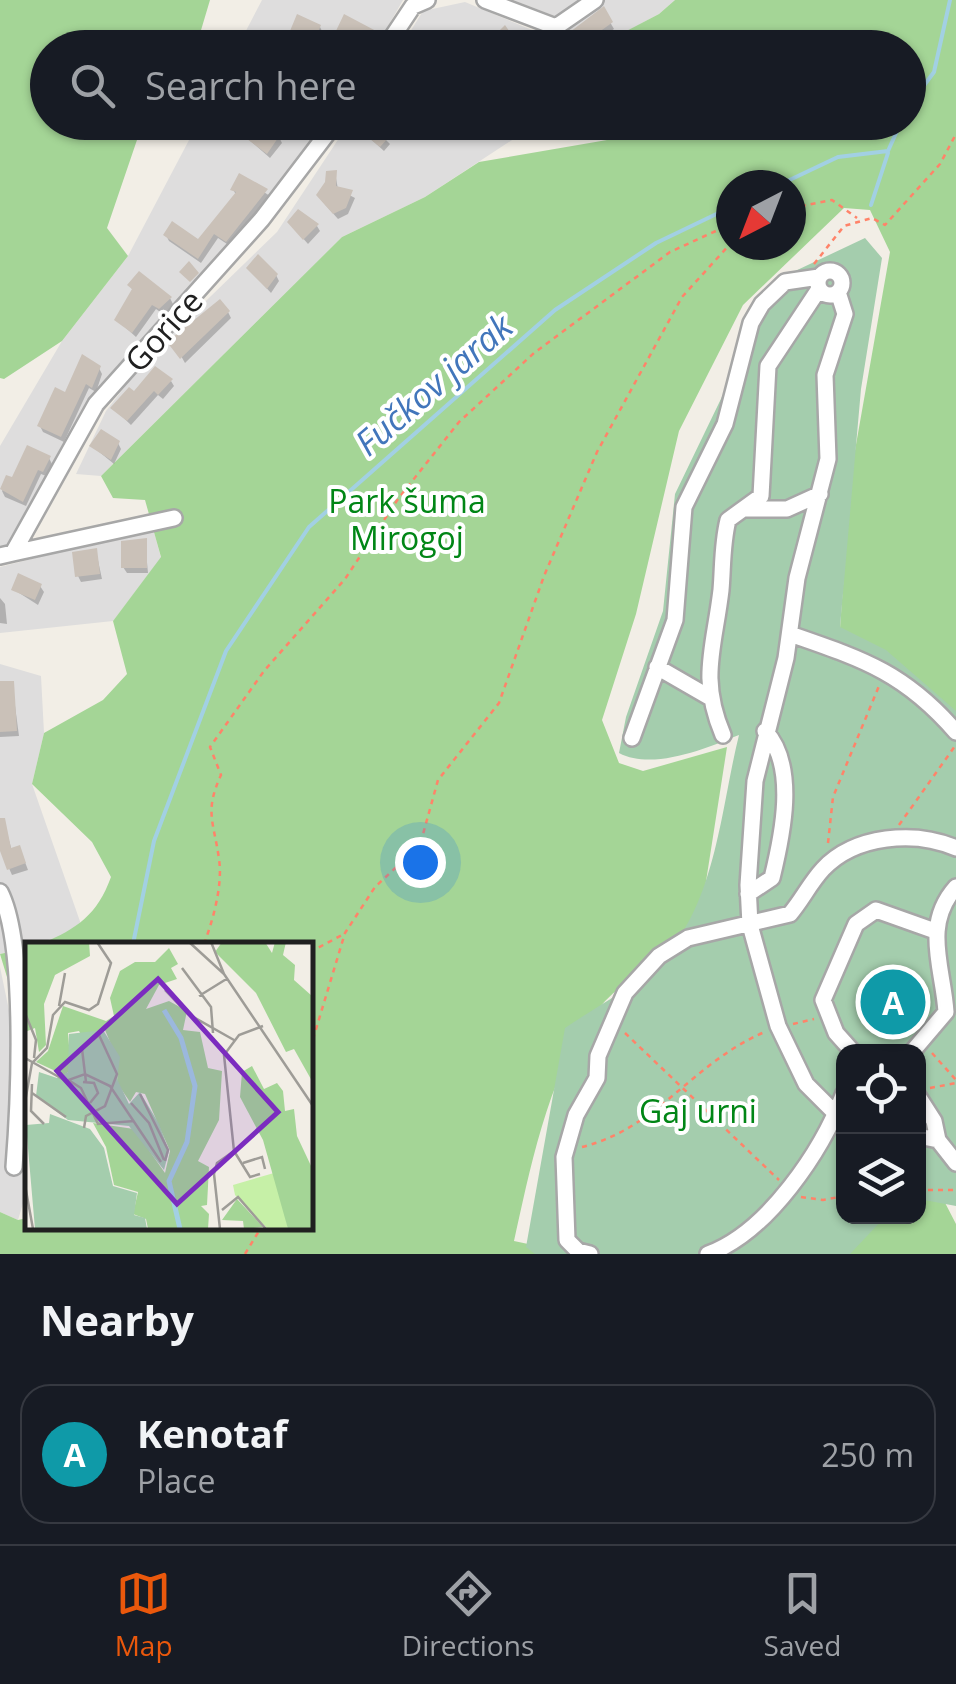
<!DOCTYPE html>
<html lang="en">
<head>
<meta charset="utf-8">
<style>
  body { margin:0; font-family:"Open Sans",sans-serif; background:#20242c; color:#f1f3f6 }
  .controls { position:absolute; right:30px; bottom:30px; display:grid; overflow:hidden; border-radius:20px; box-shadow:0 2px 8px #0004 }
  .controls button { width:90px; height:90px; display:grid; place-items:center; padding:0; border:0; border-bottom:2px solid #363941; background:#171b24; color:#f1f3f6; font:50px sans-serif }
  .compass { position:absolute; left:716px; top:170px; width:90px; height:90px; border-radius:50%; background:#171b24; box-shadow:0 2px 8px #0004; rotate:222deg }
  .you { position:absolute; left:420px; top:862px; width:35px; height:35px; margin:-25px; border:8px solid #fff; border-radius:50%; background:#1a73e8; box-shadow:0 0 0 15px #1a73e833 }
  .badge { display:grid; place-items:center; width:65px; height:65px; border-radius:50%; background:#ea580c; color:#fff; font-size:32px; font-weight:700 }
  .pin { position:absolute; translate:-50% -50%; border:5px solid #fff; box-shadow:0 2px 10px #0006 }
  .list { margin:0; padding:0; list-style:none }
  h2 { display:flex; justify-content:space-between; align-items:center; height:130px; margin:0; padding:0 40px; font-size:42px }
  h2 small { font-size:32px; font-weight:400; color:#9ea1a6 }
  .list li { display:grid; grid-template-columns:65px 1fr auto; gap:30px; align-items:center; box-sizing:border-box; height:140px; margin:0 20px 20px; padding:0 20px; border:2px solid #363941; border-radius:30px }
  .list b { display:block; font-size:38px; white-space:nowrap }
  .list p { margin:0; font-size:32px; white-space:nowrap; color:#9ea1a6 }
  .list em { font-size:32px; font-style:normal; color:#9ea1a6 }
  .icon { flex:none; width:55px; height:55px; fill:none; stroke:currentColor; stroke-width:2; stroke-linecap:round; stroke-linejoin:round }
  .map { position:relative; flex:none; width:956px; height:1254px; overflow:hidden }
  .search { position:absolute; background:#171b24; box-shadow:0 2px 8px #0004; left:30px; right:30px; top:30px; height:110px; display:flex; align-items:center; gap:25px; box-sizing:border-box; padding:0 35px; border-radius:55px; color:#9ea1a6; font-size:38px }
  .sheet { height:290px; background:#171b24 }
  nav { display:flex; justify-content:space-around; align-items:center; box-sizing:border-box; height:140px; border-top:2px solid #363941; background:#171b24; font-size:28px; color:#9ea1a6 }
  nav a { display:grid; justify-items:center; gap:5px }
  nav .on { color:#ea580c }
  .map>svg:first-child { display:block }
  .residential { fill:#dedddd }
  .forest { fill:#a4d596; fill-rule:evenodd }
  .cemetery { fill:#a4cdad }
  .shadow { fill:#0003 }
  .lines { fill:none; stroke-linecap:round; stroke-linejoin:round }
  .stream { stroke:#a2d0e3; stroke-width:4 }
  .building { fill:#cac1b8 }
  .minor-casing { stroke:#a7a7a7; stroke-width:20 }
  .path { stroke:#ff8369; stroke-width:2.5; stroke-dasharray:5 5; stroke-linecap:butt }
  .minor { stroke:#fff; stroke-width:15 }
  .labels { text-anchor:middle; dominant-baseline:central; stroke-width:8; stroke-linejoin:round; paint-order:stroke }
  .street-label { font-size:32px; fill:#202020; stroke:#fff }
  .park-label { font-size:32px; fill:#018616; stroke:#fff }
  .water-label { font-size:35px; font-style:italic; fill:#4276bb; stroke:#fff }
  .inset-river { fill:none; stroke:#a2d0e3; stroke-width:5 }
  .inset-road { fill:none; stroke:#9e9c97; stroke-width:2.5 }
  .view { fill:#7b2cbf; fill-opacity:0.15; stroke:#7b2cbf; stroke-width:5 }
  .inset-edge { fill:none; stroke:#202020; stroke-width:5 }
</style>
</head>
<body>
<div class="map">
<svg width="956" height="1254" viewBox="0 0 956 1254">
  <rect width="100%" height="100%" fill="#f2eee6"/>
  <!-- residential -->
  <path class="residential" d="M262,0H403L376,47L237,48Z
    M513,0H580L557,17Z
    M604,0H675L659,14L614,38L618,47L400,48L423,11L465,2L551,38Z
    M198,123H293L315,138L248,226L103,388L11,546L0,549V446L62,341L128,256Z
    M349,123H538L425,197L342,237L101,476L76,474L106,411L146,359L277,232Z
    M153,528L161,558L113,621L0,633V567Z
    M0,664L41,676L44,733L32,784L83,930L0,954Z
    M0,967L27,1097V1190L18,1220L0,1212Z"/>
  <!-- forest -->
  <path class="forest" d="M0,0H210L196,47L48,48V122L148,123L138,137L107,228L128,256L62,341L4,379L0,378Z
    M675,0H956V728L840,628L851,473L890,252L870,210L844,208L743,305L679,431L636,614L602,720L619,763L643,771L727,747L702,907L658,977C647,980 630,980 621,987C555,1036 531,1165 514,1241L575,1254H0V1212L18,1220L27,1218L28,1226H310V944H41C78,928 97,915 111,877L92,842L32,784L44,733L103,700L127,674L113,621L161,557L145,500L113,498L101,476L342,237L425,197L479,162L607,140L643,123L908,122V48L618,47L613,38L659,14ZM731,185H791V245H731Z
    M27,948V1043L0,954Z
    M919,1193L941,1195L956,1224V1254H835L858,1217L918,1216Z"/>
  <!-- cemetery -->
  <path class="cemetery" d="M865,238L882,258L861,389L840,627L886,650L956,711V1206L919,1199L918,1052H844V1216L885,1217L850,1254H535L526,1247L565,1028C594,1008 629,990 655,966C716,910 720,811 739,735C707,748 653,771 619,753L626,717L663,611L675,494L733,374L750,312L774,281Z"/>
  <!-- shadow -->
  <path class="shadow" d="M603,10L614,29L587,48H554Z
    M320,27L323,33L317,46L293,30Z
    M338,33L377,34L380,40L376,48H358Z
    M369,123L390,144L384,151L363,132Z
    M238,130L279,137L282,143L270,158Z
    M335,173L338,189L355,198L348,214L338,219L322,201Z
    M240,177L270,196L230,246L218,238L201,263L169,241L166,235L199,242L236,195L233,189Z
    M317,226L320,231L308,244L294,228Z
    M249,269L276,275L279,281L271,293Z
    M130,286L170,298L173,304L163,314L156,309L136,337L117,320L134,292Z
    M228,312L231,318L185,363L172,340Z
    M99,368L102,374L96,392L89,388L64,442L43,432L40,426L66,395Z
    M171,381L174,386L163,399L158,395L131,425L113,408Z
    M118,443L121,449L114,464L92,446Z
    M49,458L52,464L46,476L41,474L26,506L5,497L2,491L8,478L13,481Z
    M145,541L148,573H127L123,567Z
    M96,551L102,579L81,582L78,576Z
    M40,586L44,592L38,605L13,589Z
    M0,598L5,604L7,624L0,623Z
    M12,683L19,736L0,737V684Z
    M6,830L12,851L22,854L28,870L12,875L0,848V832Z
    M904,1004L907,1009L897,1019L887,1007Z"/>
  <g class="lines">
    <!-- stream -->
    <path class="stream" d="M908,107L934,72L950,0
      M779,185L838,157L888,151L901,122
      M871,205L888,153
      M133,944L154,841L226,651L309,527L555,310L656,243L731,207"/>
  </g>
  <!-- building -->
  <path class="building" d="M604,6L613,22L577,48H549Z
    M297,14L321,25L314,42L290,31Z
    M344,14L378,32L370,48L335,33Z
    M505,25L514,38L502,48H482Z
    M240,122H263L280,135L267,154L235,130Z
    M366,122L389,137L380,147L360,131Z
    M337,170L336,186L353,190L346,208L333,214L316,195L325,182L326,171Z
    M239,173L268,189L226,242L214,234L198,259L163,235L172,221L198,239L236,192L230,190Z
    M298,209L319,224L303,240L287,222Z
    M258,254L278,274L267,289L246,268Z
    M189,261L199,273L190,282L179,272Z
    M139,271L172,297L159,309L152,305L132,333L114,320L132,289L127,285Z
    M220,299L230,311L180,359L167,342Z
    M82,354L101,366L92,388L86,384L61,437L37,426L55,387L65,392Z
    M155,366L173,379L158,395L154,391L127,421L110,408L129,387L134,391Z
    M101,429L120,441L111,460L89,446Z
    M27,445L51,456L43,472L38,470L23,502L0,489L6,475L12,477Z
    M147,538V568H121V541Z
    M97,548L100,574L75,577L72,552Z
    M18,573L42,584L35,600L11,590Z
    M0,681H14L17,731L0,732Z
    M0,818H5L11,848L20,845L26,863L7,870L0,851Z
    M894,989L906,1002L892,1014L880,1001Z"/>
  <g class="lines">
    <defs>
      <path id="minor" d="M485,0L556,27L595,0
        M385,48L413,6L427,0
        M531,48L556,27
        M818 283a12 12 0 1 1 24 0a12 12 0 1 1-24 0Z
        M838,292L845,314L825,375L828,459L797,578L786,658L755,781L748,885L750,925L778,1026L806,1084L844,1122
        M747,509H787L820,494
        M13,553L174,518
        M0,556L13,553L96,404L262,219L336,122
        M790,634C862,659 904,672 956,732
        M657,667L709,697
        M723,735C699,678 714,649 721,590C723,566 722,544 728,520L761,496L768,366L819,289
        M632,738L675,620L684,507L725,424L751,323L762,304L785,282L819,277
        M0,892C27,945 19,1105 14,1167
        M748,894L772,878C782,837 798,766 765,731
        M853,1052L836,1033L823,1000L856,924L876,910L935,931
        M912,1052L946,1012C943,967 922,925 956,887
        M918,1096L934,1121L938,1140
        M918,1136L938,1140L956,1163
        M590,1254L578,1251L567,1240L564,1157L576,1115L597,1078L598,1056L625,993L659,956L688,938L790,914C802,900 810,883 823,869C855,835 915,830 956,848
        M708,1254C768,1232 822,1151 844,1093"/>
    </defs>
    <!-- minor casing -->
    <use href="#minor" class="minor-casing"/>
    <!-- path -->
    <path class="path" d="M791,208L832,200L857,218
      M814,264L844,226L872,218L885,225L940,164L956,134
      M899,825L955,746
      M828,843L833,797L879,686
      M204,944C213,920 223,885 219,859C214,822 204,812 221,775L210,747L264,671L345,579L398,499L459,422L534,353L670,252L731,224
      M310,952L344,934
      M898,1013L914,1031
      M793,1024L814,1019
      M625,1033L779,1180
      M310,1049L345,933L375,887L420,845L438,780L499,703L544,576L597,452L682,297L731,243
      M932,1053L956,1080
      M930,1088L956,1083
      M582,1147C659,1128 692,1062 767,1031
      M918,1190H956
      M801,1197L823,1200L844,1196
      M245,1254L262,1226"/>
    <!-- minor -->
    <use href="#minor" class="minor"/>
  </g>
  <g class="labels">
    <!-- street labels -->
    <g class="street-label">
      <text transform="translate(163 330) rotate(-48)">Gorice</text>
    </g>
    <!-- park labels -->
    <g class="park-label">
      <text x="407" y="500">Park šuma<tspan x="407" dy="37">Mirogoj</tspan></text>
      <text x="698" y="1110">Gaj urni</text>
    </g>
    <!-- water labels -->
    <g class="water-label">
      <text transform="translate(433 384) rotate(-41)">Fučkov jarak</text>
    </g>
  </g>
  <!-- overview -->
  <g transform="translate(25 942)">
    <rect width="288" height="288" fill="#f2eee6"/>
    <path d="M249,231L255,249L263,287H243L210,253L208,243Z" fill="#c6f0a7"/>
    <path d="M0,0H64L65,14L30,33L19,62L21,103L14,110L10,86L0,90ZM197,0H240L247,11L250,0H261L258,13L270,23L269,38L287,54V139L269,107L261,110L231,51L190,10ZM144,6L153,22L146,26L152,37L134,43L121,67L144,59L162,69L158,88L175,90L183,126L197,129L194,178L173,219L184,225L182,263L176,264L184,272L183,287H123L121,277L108,272L113,250L89,243L81,205L68,181L109,187L140,231L145,209L120,152L111,150L105,160L92,141L93,119L80,88L61,102L54,89L43,91L46,128L39,133L11,120L23,109L38,64L81,79L89,74L85,56L95,29L110,20H130ZM227,124L239,147L252,141L258,149L260,169L269,167L272,194L287,226V287H263L238,198L215,155L217,130ZM212,257L238,285L219,287L218,279L197,278Z" fill="#a4d596"/>
    <path d="M78,88L95,115L92,137L104,162L115,150L134,182L144,209L139,228L104,184L43,178L11,154L14,130L32,136L43,130L44,92ZM25,172L65,187L79,206L88,244L112,251L109,273L120,276L122,287H10L1,183L24,181Z" fill="#a4cdad"/>
    <path class="inset-river" d="M139,68L156,96L170,144L162,200L144,239L155,287"/>
    <path class="inset-road" d="M164,0L199,32M186,0L199,32M157,26L186,65L188,91M199,32L288,164M140,48L163,72L209,98M174,54L203,36M34,64L40,31M0,71L11,98L9,116M0,116L41,139L60,132L85,144L136,220M45,139L56,146L73,182L109,179M58,140L69,141L73,151L65,161M7,142L6,169L19,182M7,151L41,175M115,152L143,208L140,219M0,160L7,121L22,106L28,73L40,60L64,68L73,62L86,21L72,0M106,161L124,181L139,218M59,186L61,174L80,164L92,132L74,93L57,107L61,140M209,209L225,235L235,232M218,221L237,215L240,227M0,243L8,287M197,268L213,255L241,287M195,287L189,232L192,221L209,209L199,113L214,93L238,84"/>
    <path class="view" d="M133,37L253,170L152,262L32,129Z"/>
    <rect width="288" height="288" class="inset-edge"/>
  </g>
</svg>
<div class="controls">
<button><svg class="icon" aria-label="locate" viewBox="0 0 24 24"><circle cx="12" cy="12" r="6"/><path d="M12 2v4M12 18v4M2 12h4M18 12h4"/></svg></button>
<button><svg class="icon" aria-label="layers" viewBox="0 0 24 24"><path d="M12 4l9 5-9 5-9-5zM3 14l9 5 9-5"/></svg></button>
</div>
<svg class="compass" viewBox="-18 -18 36 36"><path d="M0-13l5 13h-10z" fill="#e53935"/><path d="M0 13l5-13h-10z" fill="#9ea1a6"/></svg>
<div class="you"></div>
<div class="pin badge" style="left:893px;top:1002px;background:#0f9aa8">A</div>
<div class="search"><svg class="icon" aria-label="search" viewBox="0 0 24 24"><circle cx="10" cy="10" r="6"/><path d="M15 15l6 6"/></svg>Search here</div>
</div>
<section class="sheet">
<h2>Nearby<small></small></h2>
<ul class="list">
<li><span class="badge" style="background:#0f9aa8">A</span><div><b>Kenotaf</b><p>Place</p></div><em>250 m</em></li>
</ul>
</section>
<nav>
<a class="on"><svg class="icon" aria-label="map" viewBox="0 0 24 24"><path d="M3 6l6-2 6 2 6-2v14l-6 2-6-2-6 2zM9 4v14M15 6v14"/></svg>Map</a>
<a><svg class="icon" aria-label="directions" viewBox="0 0 24 24"><path d="M12 3l9 9-9 9-9-9zM9 14v-3h6M13 9l2 2-2 2"/></svg>Directions</a>
<a><svg class="icon" aria-label="saved" viewBox="0 0 24 24"><path d="M7 4h10v16l-5-4-5 4z"/></svg>Saved</a>
</nav>
</body>
</html>
